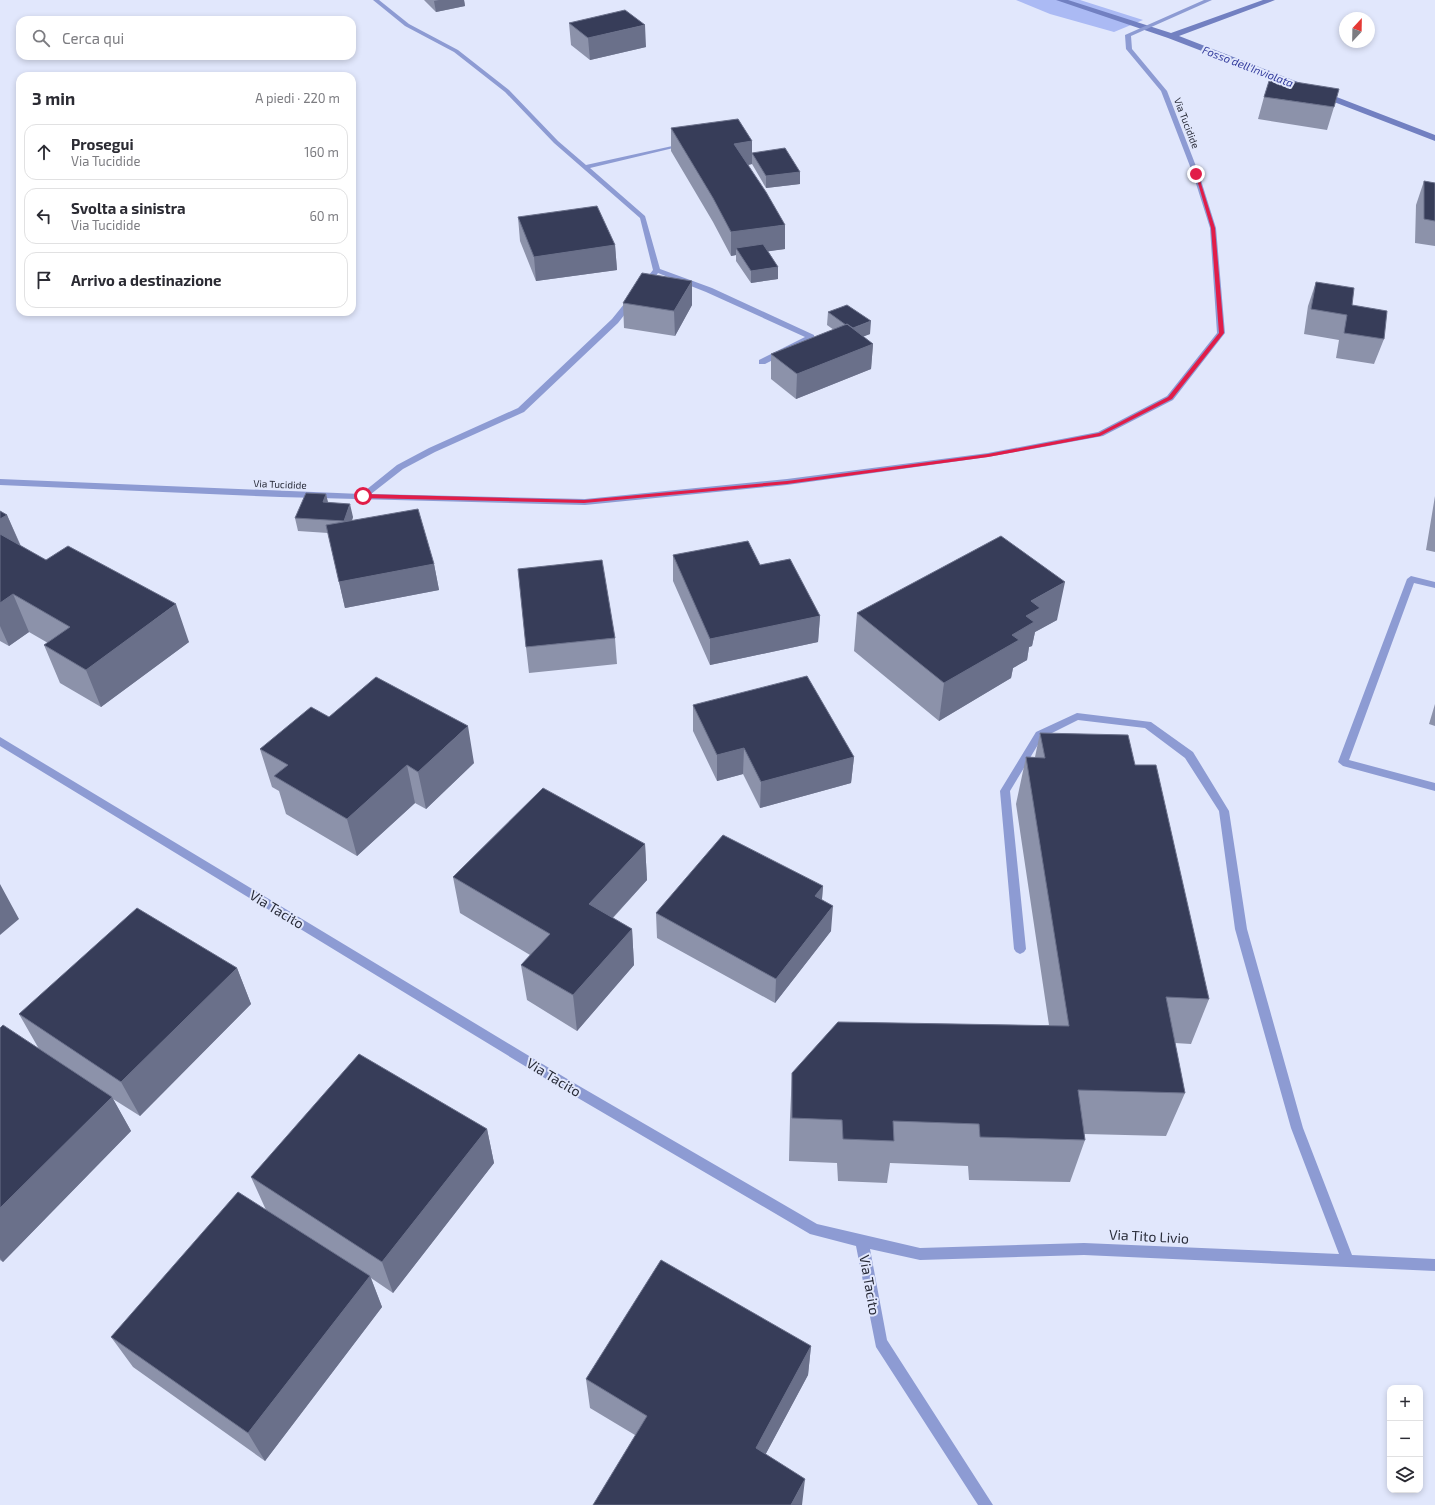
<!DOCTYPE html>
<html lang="it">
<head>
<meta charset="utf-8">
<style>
  body { margin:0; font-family:"Exo 2",sans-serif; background:#f7f7f7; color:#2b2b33 }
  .controls { position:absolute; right:12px; bottom:12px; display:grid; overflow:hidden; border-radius:8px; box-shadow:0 2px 6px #0003 }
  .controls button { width:36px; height:36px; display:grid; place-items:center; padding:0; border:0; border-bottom:1px solid #e1e1e2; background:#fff; color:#2b2b33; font:20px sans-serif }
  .compass { position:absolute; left:1339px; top:12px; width:36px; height:36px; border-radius:50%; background:#fff; box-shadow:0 2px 6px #0003; rotate:22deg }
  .stop { position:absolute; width:12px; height:12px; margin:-9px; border:3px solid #e11d48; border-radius:50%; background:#fff }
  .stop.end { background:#e11d48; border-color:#fff; box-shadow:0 1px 4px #0008 }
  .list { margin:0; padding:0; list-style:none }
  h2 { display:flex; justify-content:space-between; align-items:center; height:52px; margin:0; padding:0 16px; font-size:17px }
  h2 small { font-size:13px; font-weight:400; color:#7c7c81 }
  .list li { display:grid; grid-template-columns:26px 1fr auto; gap:12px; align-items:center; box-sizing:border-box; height:56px; margin:0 8px 8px; padding:0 8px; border:1px solid #e1e1e2; border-radius:12px }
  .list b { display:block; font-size:15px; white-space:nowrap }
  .list p { margin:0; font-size:13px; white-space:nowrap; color:#7c7c81 }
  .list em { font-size:13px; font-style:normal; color:#7c7c81 }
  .icon { flex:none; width:22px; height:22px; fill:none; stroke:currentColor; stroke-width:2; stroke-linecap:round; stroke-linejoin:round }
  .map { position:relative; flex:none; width:1435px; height:1505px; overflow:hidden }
  .search { position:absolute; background:#fff; box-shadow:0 2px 6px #0003; left:16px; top:16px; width:340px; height:44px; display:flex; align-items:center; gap:10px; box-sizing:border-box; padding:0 14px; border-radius:12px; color:#7c7c81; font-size:15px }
  .panel { position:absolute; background:#fff; box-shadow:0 2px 6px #0003; left:16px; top:72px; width:340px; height:244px; border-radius:12px }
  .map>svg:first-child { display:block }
  .green { fill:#abbaf4 }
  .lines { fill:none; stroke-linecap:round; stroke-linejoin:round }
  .stream { fill:#7280c1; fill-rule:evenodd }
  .minor { fill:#8d9bd3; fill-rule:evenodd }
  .wall { fill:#8c92aa }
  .shaded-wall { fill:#6a708a }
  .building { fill:#373d59; stroke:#6a708a }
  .route { fill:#e11d48 }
  .labels { text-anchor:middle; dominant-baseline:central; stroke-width:4; stroke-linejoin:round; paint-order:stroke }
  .far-street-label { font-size:10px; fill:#282b38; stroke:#e1e7fc }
  .far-water-label { font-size:11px; font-style:italic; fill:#313a9c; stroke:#e1e7fc }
  .near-street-label { font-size:14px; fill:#282b38; stroke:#e1e7fc }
</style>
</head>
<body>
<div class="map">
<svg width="1435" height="1505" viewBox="0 0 1435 1505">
  <rect width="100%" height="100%" fill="#e1e7fc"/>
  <!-- green -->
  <path class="green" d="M1016,0H1080L1143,20L1114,32L1050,14Z"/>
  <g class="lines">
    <!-- stream -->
    <path class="stream" d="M1056,0H1068L1171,33L1263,0H1275L1179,36L1435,135V141L1168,38Z"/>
    <!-- minor -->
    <path class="minor" d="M373,0H379L409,24L458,50L509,90L558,141L586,165L686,143V145L590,168L645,216L660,269L712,288L814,335V339L765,364H759V360L805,337L706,292L658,273L648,287H642L641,285L653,270L640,218L554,143L505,92L454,52L405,26Z
      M1204,0H1212L1131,36L1132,49L1167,91L1199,174L1216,228L1225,333L1173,400L1103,436L988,457L787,485L585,505L280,497L0,485V479L361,494L397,465L429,448L518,408L612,319L629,298H632L636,300L618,323L524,412L435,452L403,469L371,494L585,499L787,479L988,453L1098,432L1167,396L1217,333L1210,228L1193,174L1161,91L1126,49L1125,35Z
      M1411,576L1435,582V588L1414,583L1349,760L1435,783V791L1343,766L1338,762L1407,579Z
      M1077,713L1151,722L1193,752L1229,811L1247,929L1303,1128L1352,1255L1435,1259V1271L1084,1255L920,1260L870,1249L887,1340L993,1505H978L876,1347L856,1246L810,1234L566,1091L0,746V737L574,1083L817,1224L920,1248L1084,1243L1339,1254L1291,1128L1235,929L1219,811L1185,758L1145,728L1078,720L1042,738L1010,791L1026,949L1024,952L1020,954L1016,952L1014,949L1000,791L1036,732Z"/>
  </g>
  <!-- wall -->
  <path class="wall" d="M424,0H464L465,6L436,12Z
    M569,23L646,47L590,60L571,45Z
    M1264,97L1334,107L1327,130L1258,119Z
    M671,128L752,141V153L800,172V184L766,188L752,164L748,165L785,249L768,251L778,267V279L751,283L736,261V255L731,256L713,222L671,151Z
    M1424,181L1435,183V246L1415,243L1416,205Z
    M518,217L615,245L617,270L536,281L520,241Z
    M1316,282L1352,305L1384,339L1374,364L1336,358L1339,340L1304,334L1308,306Z
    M623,303L692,305L675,336L624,328Z
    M828,312L870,334L863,336L873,344L871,369L796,399L771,379V354L834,330L827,325Z
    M326,494L328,503L353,517L352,521L434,564L439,590L345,608L328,533L298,531L295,518Z
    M1435,496V552L1426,550Z
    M0,511L7,515L21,546L189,642L101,707L60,683L44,645L48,643L29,632L9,646L0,641Z
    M673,555L760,565L820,616L818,642L710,665L673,581Z
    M857,613L1057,620L1035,632L1032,646L1029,647L1027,660L1013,668L1011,678L939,721L854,651Z
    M615,638L617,664L529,673L526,647Z
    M1435,704V726L1429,724Z
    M693,705L854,757L851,783L760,808L743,774L717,781L693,731Z
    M329,717L474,763L426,809L415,803L357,856L286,814L279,791L272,787L260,749Z
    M1040,733L1135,765L1209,999L1191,1044L1175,1043L1185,1093L1166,1136L1084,1134L1085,1140L1070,1182L969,1180L968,1166L890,1163L887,1183L838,1181L837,1163L789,1161L790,1117L792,1073L1049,1025L1016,804L1026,757H1035Z
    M645,844L647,880L613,918L632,929L634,965L577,1031L527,1000L521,965L530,955L460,913L453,877Z
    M823,886L822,899L831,931L775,1003L657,938L656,913Z
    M237,968L251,1004L140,1116L113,1099L131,1131L3,1262L0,1260V1028L39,1049L19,1014Z
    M487,1129L494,1163L393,1293L371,1278L382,1307L265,1461L133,1367L111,1337L266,1210L251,1177Z
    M811,1346L808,1375L765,1455L635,1435L590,1408L586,1379Z"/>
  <!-- shaded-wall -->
  <path class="shaded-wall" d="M439,0H464L465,6L436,12L434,1Z
    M645,25L646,47L590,60L588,38Z
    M752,141V164L734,168V144Z
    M800,172V184L766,188V176Z
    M785,225V249L741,255L736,248V255L731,256V232Z
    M615,245L617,270L536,281L534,257Z
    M778,267V279L751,283V271Z
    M692,281V305L675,336L674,311Z
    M871,321L870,334L850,342L851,329Z
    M873,344L871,369L796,399L797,374Z
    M326,494L329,507L323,502Z
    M350,504L353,517L347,534L344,521Z
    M7,515L23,552L0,556V519Z
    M434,564L439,590L345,608L339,582Z
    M1065,582L1057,620L1035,632L1032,646L1029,647L1027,660L1013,668L1011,678L939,721L944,683L1026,616L1031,601Z
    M13,594L29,632L9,646L0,626V603Z
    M176,604L189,642L101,707L86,670Z
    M820,616L818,642L710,665V639Z
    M468,726L474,763L426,809L418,772Z
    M744,748L743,774L717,781V755Z
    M854,757L851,783L760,808L761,782Z
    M407,765L415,803L357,856L347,819Z
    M645,844L647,880L592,940L589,904Z
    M0,884L19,919L0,935Z
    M823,886L821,911L815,896Z
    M833,906L831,931L775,1003L776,979Z
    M632,929L634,965L577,1031L573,995Z
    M237,968L251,1004L140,1116L121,1082Z
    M112,1097L131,1131L3,1262L0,1258V1208Z
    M487,1129L494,1163L393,1293L382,1262Z
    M370,1276L382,1307L265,1461L248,1433Z
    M811,1346L808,1375L754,1476L756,1448Z
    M805,1479L802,1505H791Z"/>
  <!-- building -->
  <path class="building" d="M625,10L645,25L588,38L569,23Z
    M1270,78L1339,89L1334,107L1264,97Z
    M738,119L752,141L734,144L766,192L785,225L731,232L713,198L671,128Z
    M785,148L800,172L766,176L752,153Z
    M1424,181L1435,183V221L1424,219Z
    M597,206L615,245L534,257L518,217Z
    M763,244L778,267L751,271L736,248Z
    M642,273L692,281L674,311L623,303Z
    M1316,282L1354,288L1352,305L1387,311L1384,339L1344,333L1347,315L1311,309Z
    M847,305L871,321L853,328L847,324L846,325L828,312Z
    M847,324L873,344L797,374L771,354Z
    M306,493L326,494L323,502L350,504L344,521L295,518Z
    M418,509L434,564L339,582L326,525Z
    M0,511L7,515L0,519Z
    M0,534L46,560L68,546L176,604L86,670L44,645L70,627L13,594L0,603Z
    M1001,536L1065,582L1031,601L1040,608L1026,616L1034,622L1012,635L1019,640L944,683L857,613Z
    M748,541L760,565L790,559L820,616L710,639L673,555Z
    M602,560L615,638L526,647L518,569Z
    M807,676L854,757L761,782L744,748L717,755L693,705Z
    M376,677L468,726L418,772L407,765L347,819L274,776L288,765L260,749L311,707L329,717Z
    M1040,733L1128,735L1135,765H1156L1209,999L1166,997L1185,1093L1078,1090L1085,1140L980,1137L979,1124L893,1121L894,1141L843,1139L842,1120L792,1118V1073L838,1022L1069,1026L1026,757L1045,758Z
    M543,788L645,844L589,904L632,929L573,995L521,965L550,934L453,877Z
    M723,835L823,886L815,896L833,906L776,979L656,913Z
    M137,908L237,968L121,1082L19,1014Z
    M3,1025L112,1097L0,1208V1028Z
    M359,1054L487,1129L382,1262L251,1177Z
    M238,1192L370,1276L248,1433L111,1337Z
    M661,1260L811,1346L756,1448L805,1479L791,1505H593L647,1416L586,1379Z"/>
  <!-- route -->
  <path class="route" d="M1195,173L1198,174L1215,228L1224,333L1172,399L1100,436L988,457L787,484L584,503L363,498L360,496L363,494L584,500L787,481L988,454L1099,433L1168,397L1219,333L1211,228Z"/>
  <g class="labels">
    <!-- far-street labels -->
    <g class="far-street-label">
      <text transform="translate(1187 123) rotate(69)">Via Tucidide</text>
      <text transform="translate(280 484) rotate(2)">Via Tucidide</text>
    </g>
    <!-- far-water labels -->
    <g class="far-water-label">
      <text transform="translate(1248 66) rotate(21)">Fosso dell'Inviolata</text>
    </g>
    <!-- near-street labels -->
    <g class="near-street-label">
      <text transform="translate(277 909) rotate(31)">Via Tacito</text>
      <text transform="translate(554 1077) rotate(31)">Via Tacito</text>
      <text transform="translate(1149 1236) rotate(3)">Via Tito Livio</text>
      <text transform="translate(870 1285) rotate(80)">Via Tacito</text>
    </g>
  </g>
</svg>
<div class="controls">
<button>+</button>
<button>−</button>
<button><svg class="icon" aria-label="layers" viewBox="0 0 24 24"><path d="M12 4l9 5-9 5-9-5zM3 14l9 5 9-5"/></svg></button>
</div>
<svg class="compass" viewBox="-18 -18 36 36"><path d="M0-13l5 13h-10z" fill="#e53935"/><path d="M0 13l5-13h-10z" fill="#7c7c81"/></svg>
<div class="stop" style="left:363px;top:496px"></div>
<div class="stop end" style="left:1196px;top:174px"></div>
<div class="search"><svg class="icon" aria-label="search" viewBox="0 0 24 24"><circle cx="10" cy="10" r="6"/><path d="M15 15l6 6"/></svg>Cerca qui</div>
<section class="panel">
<h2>3 min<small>A piedi · 220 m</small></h2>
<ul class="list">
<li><svg class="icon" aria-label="ahead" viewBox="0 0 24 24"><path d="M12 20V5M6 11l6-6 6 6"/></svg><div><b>Prosegui</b><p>Via Tucidide</p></div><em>160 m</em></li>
<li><svg class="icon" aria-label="left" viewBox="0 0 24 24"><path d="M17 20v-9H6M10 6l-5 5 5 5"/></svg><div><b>Svolta a sinistra</b><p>Via Tucidide</p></div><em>60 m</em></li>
<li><svg class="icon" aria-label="arrive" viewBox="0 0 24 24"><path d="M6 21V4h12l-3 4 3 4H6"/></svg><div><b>Arrivo a destinazione</b></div></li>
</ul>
</section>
</div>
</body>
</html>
